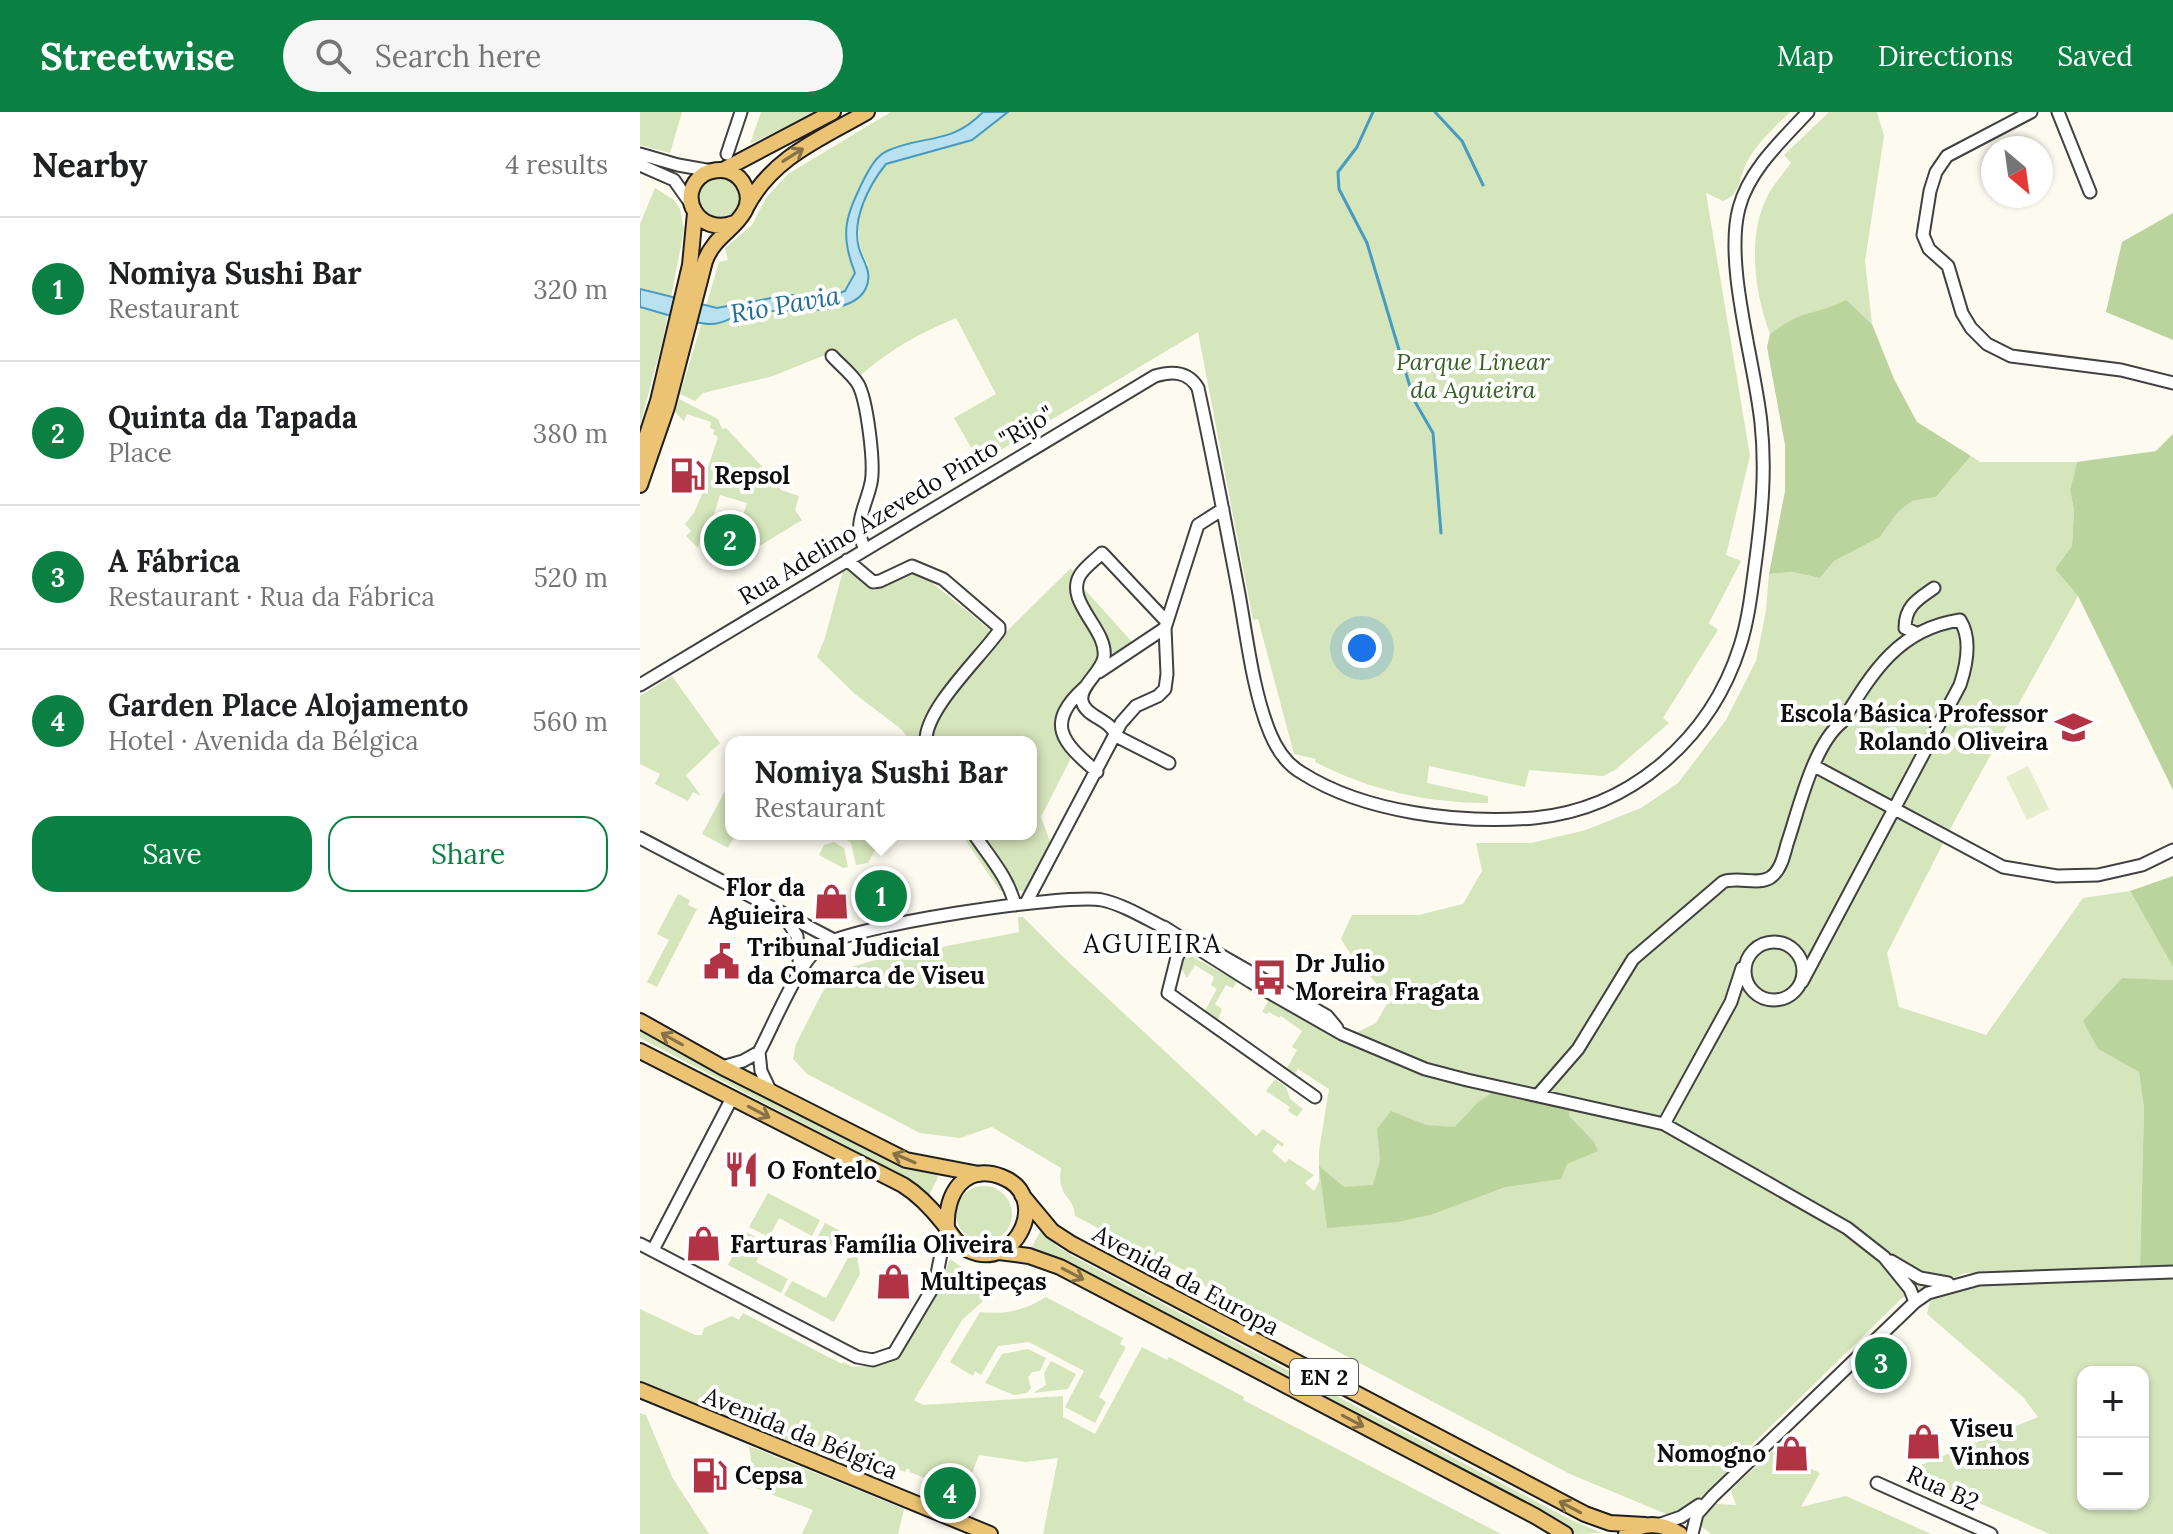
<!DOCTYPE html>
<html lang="en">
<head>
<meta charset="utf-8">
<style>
  body { margin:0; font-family:Lora,serif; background:#f6f6f6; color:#202124 }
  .controls { position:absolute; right:24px; bottom:24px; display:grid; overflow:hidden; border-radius:16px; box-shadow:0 2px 6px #0004 }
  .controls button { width:72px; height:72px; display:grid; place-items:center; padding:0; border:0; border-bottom:2px solid #e0e0e0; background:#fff; color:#202124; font:40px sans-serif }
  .compass { position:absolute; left:1341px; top:24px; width:72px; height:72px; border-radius:50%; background:#fff; box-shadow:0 2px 6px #0004; rotate:151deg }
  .you { position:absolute; left:722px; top:536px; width:28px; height:28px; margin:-20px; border:6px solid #fff; border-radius:50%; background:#1a73e8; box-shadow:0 0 0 12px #1a73e833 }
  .badge { display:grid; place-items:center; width:52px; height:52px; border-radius:50%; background:#0b8043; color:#fff; font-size:26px; font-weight:700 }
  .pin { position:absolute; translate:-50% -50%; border:4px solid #fff; box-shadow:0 2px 8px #0006 }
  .popup { position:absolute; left:85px; top:624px; width:312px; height:104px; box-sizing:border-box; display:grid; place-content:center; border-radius:16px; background:#fff; filter:drop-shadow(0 2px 6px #0005); font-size:26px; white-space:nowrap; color:#757577 }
  .popup b { font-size:30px; color:#202124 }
  .popup::after { content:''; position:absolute; left:50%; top:100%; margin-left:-16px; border:16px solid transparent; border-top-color:#fff }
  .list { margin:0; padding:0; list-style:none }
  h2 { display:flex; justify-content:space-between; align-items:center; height:104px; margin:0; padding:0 32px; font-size:34px }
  h2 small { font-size:26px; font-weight:400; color:#757577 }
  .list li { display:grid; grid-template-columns:52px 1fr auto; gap:24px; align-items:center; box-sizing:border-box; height:144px; padding:0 32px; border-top:2px solid #e0e0e0 }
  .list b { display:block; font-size:30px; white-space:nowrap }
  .list p { margin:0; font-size:26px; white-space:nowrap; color:#757577 }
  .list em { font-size:26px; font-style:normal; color:#757577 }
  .actions { display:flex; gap:16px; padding:24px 32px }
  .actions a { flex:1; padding:18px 0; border:2px solid #0b8043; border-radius:24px; text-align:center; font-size:28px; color:#0b8043 }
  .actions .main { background:#0b8043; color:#fff }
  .icon { flex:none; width:44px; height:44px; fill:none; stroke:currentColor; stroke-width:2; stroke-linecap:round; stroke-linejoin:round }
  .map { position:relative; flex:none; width:1533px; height:1422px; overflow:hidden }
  header { display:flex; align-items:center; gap:48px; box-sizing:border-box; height:112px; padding:0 40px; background:#0b8043; color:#fff }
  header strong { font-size:38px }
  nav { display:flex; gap:44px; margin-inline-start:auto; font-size:28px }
  .search { width:560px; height:72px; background:#f6f6f6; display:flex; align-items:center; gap:20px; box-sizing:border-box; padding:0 28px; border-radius:44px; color:#757577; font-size:30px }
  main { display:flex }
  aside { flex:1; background:#fff }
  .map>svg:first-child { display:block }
  .green { fill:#d5e5bc; fill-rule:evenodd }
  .forest { fill:#bbd49d }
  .pitch { fill:#e5edcd }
  .water { fill:#b9e1f0; stroke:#479bc0; stroke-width:2 }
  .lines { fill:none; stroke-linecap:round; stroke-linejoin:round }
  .stream { stroke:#479bc0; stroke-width:3 }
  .minor-casing { stroke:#414141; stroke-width:15 }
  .major-casing { stroke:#1f1f1f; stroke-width:18 }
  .minor { stroke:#fff; stroke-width:11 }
  .major { stroke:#ebc372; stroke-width:14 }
  .oneway { stroke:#887245 }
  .labels { text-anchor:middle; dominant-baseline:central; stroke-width:8; stroke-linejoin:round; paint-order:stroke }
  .shield { fill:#fff; stroke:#565656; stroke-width:2 }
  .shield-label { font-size:22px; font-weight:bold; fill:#0e0e0e }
  .park-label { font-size:24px; font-style:italic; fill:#365f24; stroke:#fff }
  .poi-label { font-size:24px; font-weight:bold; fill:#0e0e0e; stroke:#fff; text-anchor:start }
  .street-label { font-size:24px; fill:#0e0e0e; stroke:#fff }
  .water-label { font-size:26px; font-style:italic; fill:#236d94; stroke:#fff }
  .neighbourhood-label { font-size:26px; letter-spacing:2px; fill:#0e0e0e; stroke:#fff }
</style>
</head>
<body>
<header>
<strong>Streetwise</strong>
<div class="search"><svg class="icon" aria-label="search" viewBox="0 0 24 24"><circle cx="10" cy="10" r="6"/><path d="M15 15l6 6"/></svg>Search here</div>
<nav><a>Map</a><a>Directions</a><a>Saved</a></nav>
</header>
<main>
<aside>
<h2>Nearby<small>4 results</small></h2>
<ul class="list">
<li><span class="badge">1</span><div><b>Nomiya Sushi Bar</b><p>Restaurant</p></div><em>320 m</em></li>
<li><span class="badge">2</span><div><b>Quinta da Tapada</b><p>Place</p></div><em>380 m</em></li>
<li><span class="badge">3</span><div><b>A Fábrica</b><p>Restaurant · Rua da Fábrica</p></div><em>520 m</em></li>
<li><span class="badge">4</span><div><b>Garden Place Alojamento</b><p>Hotel · Avenida da Bélgica</p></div><em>560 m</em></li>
</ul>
<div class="actions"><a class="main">Save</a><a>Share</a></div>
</aside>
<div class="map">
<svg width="1533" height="1422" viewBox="0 0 1533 1422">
  <rect width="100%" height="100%" fill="#fdfaf0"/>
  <!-- green -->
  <path class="green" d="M0,0H42L30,41L0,33Z
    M121,0H177L110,32Z
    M251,0H343L333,10L312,23L251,37L231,55L209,144L215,161L205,179L192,184L148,183L77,196L66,194L79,150L88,148L85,136L112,113L126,86L148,62Z
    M368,0H1150C1135,15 1119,29 1108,48C1099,62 1102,83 1083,89L1066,81L1110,344L1086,443L1101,449L1069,511L1078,518L1023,606L1029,611L975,658L963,664L889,658L885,675L789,654L787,671L848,684V691C786,691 730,678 675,650L676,647L654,642L618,507L613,508L558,220L359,339H345L336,344L314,306L356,282L316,206C280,221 249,238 221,263L195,239L133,264L63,281L55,289L40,282L62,210C78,215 90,205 105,201C134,194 166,198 195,197L228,153C208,119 222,81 246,52L332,28Z
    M1189,0H1237L1244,24L1225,149L1232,212L1206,189L1188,198L1164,203L1130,222C1115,181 1107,128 1126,87C1132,74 1143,62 1151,51L1144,43Z
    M57 86a22 22 0 1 1 44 0a22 22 0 1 1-44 0Z
    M15,76L34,88L40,97L44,118L23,227L0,313V112Z
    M39,287L78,307L82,317L86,316L133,366L141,378L159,384L155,398L162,408L108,441L97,422L107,391L80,383L71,412L65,411L58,436L46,424L51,419L45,412L54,401L66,373L63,371L78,325L73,322L75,318L70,316L71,310L47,302L44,309L35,300Z
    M1331,344L1340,350H1437L1430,378L1434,398L1432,434L1415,457L1438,484L1316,706L1247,841L1259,895L1346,923L1443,786L1490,779L1533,855V868L1482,866L1458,937L1499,960L1504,997L1500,1155L1325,1161L1262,1186L1087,1357V1362L1050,1396L1031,1404L930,1362L623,1200L619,1202L552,1167L553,1163L519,1145L517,1147L435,1104C435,1085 416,1085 421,1056L352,1015L320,1026L280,1021L167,962L153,947L156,932L182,881L198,859L235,848L379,820L378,805H383L420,842L616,1024L623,1017L644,1032L642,1035L638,1031L632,1039L645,1051L649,1047L674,1063L665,1071L674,1079L679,1070V1039L689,977L658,957L654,963L646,958L657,938L652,935L662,919L641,904L639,906L629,900L627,902L622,900L629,888L699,929L736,911L749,888C735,866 714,851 701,827L712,803H779L823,792L842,759L836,731H891L946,718L1001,696L1038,671L1086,608L1116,549L1126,499L1129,462L1152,460L1180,466L1194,449L1240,425L1258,400L1272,389L1296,385Z
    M204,455L234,479L274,456L360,526L431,456L437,469L493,531L474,546L421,606L434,640L401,705L410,730L386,779H360L321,722H391V630H272L261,617L215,582L177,545L185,526Z
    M32,564L80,631L46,663L61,684L53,680L48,689L15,672L20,662L0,652V584Z
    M87,675L91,677V722H96L88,736L62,722Z
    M198,722H236L242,725L228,751L216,753L211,731Z
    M194,730L204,736L208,755L203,756L179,743L184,733Z
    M38,782L50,788L48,793L57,797L17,875L7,870L29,828L17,822Z
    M551,844L597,869L593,876L586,873L575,892L582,897L577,910L564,900L577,877L571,873L574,865L555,853L547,866L541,856L544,847Z
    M0,918L247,1045L278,1059L296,1062L298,1065L290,1082H287L273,1070L243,1053L0,926Z
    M635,967L646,975L650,987L663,997L657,1005L648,999L650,995L626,979Z
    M316 1102a28 28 0 1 1 56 0a28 28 0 1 1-56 0Z
    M128,1081L180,1108L172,1124L139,1106L129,1125L109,1115Z
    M185,1111L212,1125L214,1136L203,1140L177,1126Z
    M401,1118L419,1136L438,1147L929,1407L962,1421L936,1422L390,1138Z
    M106,1120L126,1130L116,1150L148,1167L141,1181L88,1153Z
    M217,1145L220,1162L194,1210L144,1183L152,1169L186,1186L208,1146Z
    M310,1147L323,1156V1161L316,1165L327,1173L334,1171L343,1189L322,1208L274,1288L283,1293L423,1284V1305L455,1322L502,1235L527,1248L529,1245L604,1285L603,1288L861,1422H403L418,1346L386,1350L339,1343L317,1400L291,1388L292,1369L270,1360V1358L267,1356L265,1360L248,1353L242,1369L0,1271V1197L55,1223H62L64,1216L92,1204L99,1208L103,1201L202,1252L203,1250L212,1255L239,1253L257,1246L299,1178Z
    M1533,1165V1422H1410L1266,1359L1398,1305L1383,1285L1287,1202L1290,1188L1341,1171ZM1443,1260H1503V1392H1443Z
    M406,1185L483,1226L480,1232L486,1235L459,1285L466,1290L455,1311L425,1295L444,1259L389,1230L358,1234L341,1263L335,1259L333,1264L310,1250L340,1200C364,1203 386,1198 406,1185Z
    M388,1237L406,1246L400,1259L392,1260L388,1265L391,1276L387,1281L374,1283L345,1271L362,1242Z
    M411,1249L436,1262L428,1277L393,1281L406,1273L404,1261Z
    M0,1301L6,1303L32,1365L69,1422H0Z
    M109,1334L264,1397L258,1422H162L173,1398L115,1376Z
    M1132,1339L1180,1361L1161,1395L1206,1384L1291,1422H1071L1057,1411L1076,1392L1096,1393L1091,1378Z"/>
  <!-- forest -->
  <path class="forest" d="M1533,101V228L1466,200L1482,130Z
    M1206,188L1232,212L1254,267L1277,310L1331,344L1296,385L1272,389L1258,400L1240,425L1194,449L1180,466L1152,460L1129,462L1145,379V333L1127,235L1130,222C1140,215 1151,207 1163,203C1179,198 1192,196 1206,188Z
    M1533,322V678L1438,484L1415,457L1432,434L1434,398L1430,378L1437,350L1516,339Z
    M1533,764V855L1490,779Z
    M1482,866L1533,868V1154L1500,1155L1504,997L1499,960L1458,937L1443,909Z
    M852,981L929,990V1004L954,1030L958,1039L927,1052L921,1067L865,1075L793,1102L758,1110L687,1116L679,1054L704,1075L733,1073L740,1048L737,1017L751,999L786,1013L815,1015L838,990Z"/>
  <!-- pitch -->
  <path class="pitch" d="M1388,654L1409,697L1387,708L1366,665Z"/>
  <!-- water -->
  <path class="water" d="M343,0H368L332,28L246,52C229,73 211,108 219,136C223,150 233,160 226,176C211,209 137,194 106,201C94,204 83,212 71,212C57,213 16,199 0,195V177L77,196L148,183L192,184L205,179L215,161C199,121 206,104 224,67C230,56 236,44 247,39C284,22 310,34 343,0Z"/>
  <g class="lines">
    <!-- stream -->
    <path class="stream" d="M733,0L717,35L698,60L699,77L727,131L774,288L793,321L801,421
      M795,0L822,29L843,73"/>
    <defs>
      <path id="minor" d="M1391,0L1307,44L1296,60L1290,79L1283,123L1289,137L1308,154L1322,201L1331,216L1347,232L1371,244L1481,258L1533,271
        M1418,0L1450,80
        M0,42L38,53L72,59
        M87,42L101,0
        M0,53L34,68L51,92
        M192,244C199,252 212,262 218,272C227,288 235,352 231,371C226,395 212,412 225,437
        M207,448L233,470L240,469L272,454L303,467L359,515V519C340,546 284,598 286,630
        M1278,522L1265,516C1265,494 1278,487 1294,476
        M459,560L525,516
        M0,573L515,264C532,259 548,259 558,276C573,345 586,414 599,482C607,526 613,580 630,621C637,638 646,652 662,661C725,701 821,712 894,706C991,697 1071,626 1100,534C1109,506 1112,475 1116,446C1122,400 1126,357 1121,311C1115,251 1084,153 1099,96C1109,58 1142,28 1168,0
        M445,575C404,612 422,630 457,660
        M476,624C471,607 445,605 442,589C439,574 462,560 464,545C468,517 424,490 440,463C445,455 455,448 462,441L527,510
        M476,624L529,651
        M1178,656L1363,755L1417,764L1458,763L1502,753L1533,738
        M334,722C350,746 368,765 375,793
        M0,726L194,828
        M386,791L481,611L496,594L518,584L525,577L527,562L525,516L558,413L583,397
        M144,804L157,824L160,858
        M524,815L611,870L702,922L785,957L827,968L1024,1012L1207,1116L1244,1145L1270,1177L1275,1190
        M1105 859a29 29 0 1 1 58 0a29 29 0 1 1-58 0Z
        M546,830L537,845L528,881L675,985
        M563,833L687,904L697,916
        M119,940C133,914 158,851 180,835C207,814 426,781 462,788C485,793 508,808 529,818
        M82,955L103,949L119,940L121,959L130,978
        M898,983L938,937L993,847L1083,770C1098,764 1119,774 1131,765C1141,758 1144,743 1147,732C1159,697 1173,633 1202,610C1232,561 1258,517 1320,508C1332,527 1327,552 1320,573L1162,870
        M1024,1012L1091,890L1102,856
        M0,1132L217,1245L233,1248L254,1241L295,1172L303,1132L310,1122
        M13,1138L92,986
        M1251,1149L1280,1166L1308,1171
        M1237,1371L1351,1422
        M1018,1413L1041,1405L1059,1393
        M1052,1422L1057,1402L1073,1384L1275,1190L1288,1181L1339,1167L1533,1160"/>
      <path id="major" d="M83,58L193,0
        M107,94C133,45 182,26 227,0
        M0,344L18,289L50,153L55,101
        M0,373L27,295L65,149C74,125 93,119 104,100C113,85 105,65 88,59C81,57 71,58 64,62C34,82 59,125 94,111
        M0,909L82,955L266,1048L339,1062
        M0,939L263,1073C279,1083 292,1097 303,1111C311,1121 316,1132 328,1138C376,1161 412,1084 362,1065C324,1050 305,1083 307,1115
        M382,1083L412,1119L432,1132L945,1402L970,1411L1005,1413
        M359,1140L389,1144L420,1155L895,1404L925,1422
        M0,1278L350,1422
        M986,1422C1004,1409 1022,1411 1040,1422"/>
    </defs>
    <!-- minor casing -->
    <use href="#minor" class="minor-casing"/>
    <!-- major casing -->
    <use href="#major" class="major-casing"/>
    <!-- minor -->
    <use href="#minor" class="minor"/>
    <!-- major -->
    <use href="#major" class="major"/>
  </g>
  <!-- one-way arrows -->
  <defs><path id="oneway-shaft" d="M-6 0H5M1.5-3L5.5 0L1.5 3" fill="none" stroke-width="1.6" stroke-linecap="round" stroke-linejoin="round" transform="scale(2)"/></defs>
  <g class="oneway">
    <use href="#oneway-shaft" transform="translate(153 43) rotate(-32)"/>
    <use href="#oneway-shaft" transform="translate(32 927) rotate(-151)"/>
    <use href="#oneway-shaft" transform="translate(119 1000) rotate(28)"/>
    <use href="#oneway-shaft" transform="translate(264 1046) rotate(-157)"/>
    <use href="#oneway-shaft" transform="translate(433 1162) rotate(28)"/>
    <use href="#oneway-shaft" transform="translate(713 1309) rotate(28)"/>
    <use href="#oneway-shaft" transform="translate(930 1395) rotate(-152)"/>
  </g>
  <!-- icons -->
  <defs>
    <symbol id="fuel-bare" viewBox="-9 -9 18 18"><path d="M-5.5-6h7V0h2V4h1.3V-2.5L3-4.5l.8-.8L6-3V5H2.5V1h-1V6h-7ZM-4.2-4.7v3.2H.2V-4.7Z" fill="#b13344" stroke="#fff" stroke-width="2.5" paint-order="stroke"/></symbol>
    <symbol id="school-bare" viewBox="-9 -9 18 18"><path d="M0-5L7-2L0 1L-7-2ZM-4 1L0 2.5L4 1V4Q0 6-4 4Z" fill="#b13344" stroke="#fff" stroke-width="2.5" paint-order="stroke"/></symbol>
    <symbol id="shop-bare" viewBox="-9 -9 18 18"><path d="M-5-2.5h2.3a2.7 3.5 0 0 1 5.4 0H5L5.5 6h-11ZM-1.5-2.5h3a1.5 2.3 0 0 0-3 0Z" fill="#b13344" stroke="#fff" stroke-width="2.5" paint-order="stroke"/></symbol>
    <symbol id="civic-bare" viewBox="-9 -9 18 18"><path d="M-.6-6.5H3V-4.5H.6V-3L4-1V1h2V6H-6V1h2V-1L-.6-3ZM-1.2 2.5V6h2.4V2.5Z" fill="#b13344" stroke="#fff" stroke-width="2.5" paint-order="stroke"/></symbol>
    <symbol id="bus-bare" viewBox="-9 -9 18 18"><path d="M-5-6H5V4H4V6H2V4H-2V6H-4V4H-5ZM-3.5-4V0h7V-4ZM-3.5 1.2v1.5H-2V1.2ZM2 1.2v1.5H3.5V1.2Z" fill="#b13344" stroke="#fff" stroke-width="2.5" paint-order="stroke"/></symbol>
    <symbol id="restaurant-bare" viewBox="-9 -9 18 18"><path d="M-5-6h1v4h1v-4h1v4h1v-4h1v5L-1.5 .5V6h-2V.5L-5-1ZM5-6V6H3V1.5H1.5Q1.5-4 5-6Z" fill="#b13344" stroke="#fff" stroke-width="2.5" paint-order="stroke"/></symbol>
  </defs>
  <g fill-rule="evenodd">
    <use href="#fuel-bare" x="22" y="338" width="51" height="51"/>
    <use href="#school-bare" x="1408" y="590" width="51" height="51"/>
    <use href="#shop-bare" x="166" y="764" width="51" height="51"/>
    <use href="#civic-bare" x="56" y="824" width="51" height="51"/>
    <use href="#bus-bare" x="604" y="840" width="51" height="51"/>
    <use href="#restaurant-bare" x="76" y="1032" width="51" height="51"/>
    <use href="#shop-bare" x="38" y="1106" width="51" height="51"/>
    <use href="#shop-bare" x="228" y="1144" width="51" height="51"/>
    <use href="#shop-bare" x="1258" y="1304" width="51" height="51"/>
    <use href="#shop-bare" x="1126" y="1316" width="51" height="51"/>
    <use href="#fuel-bare" x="44" y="1338" width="51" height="51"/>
  </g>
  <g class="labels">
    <!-- shield labels -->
    <rect class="shield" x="650" y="1247" width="68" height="36" rx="6"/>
    <g class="shield-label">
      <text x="684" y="1265">EN 2</text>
    </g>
    <!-- park labels -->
    <g class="park-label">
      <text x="833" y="249">Parque Linear<tspan x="833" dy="28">da Aguieira</tspan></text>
    </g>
    <!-- poi labels -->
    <g class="poi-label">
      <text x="74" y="363">Repsol</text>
      <text x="1408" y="601" text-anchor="end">Escola Básica Professor<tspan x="1408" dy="28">Rolando Oliveira</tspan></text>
      <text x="165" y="775" text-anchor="end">Flor da<tspan x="165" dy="28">Aguieira</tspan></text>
      <text x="107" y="835">Tribunal Judicial<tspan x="107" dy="28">da Comarca de Viseu</tspan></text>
      <text x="655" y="851">Dr Julio<tspan x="655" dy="28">Moreira Fragata</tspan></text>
      <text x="127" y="1058">O Fontelo</text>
      <text x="90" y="1132">Farturas Família Oliveira</text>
      <text x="280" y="1169">Multipeças</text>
      <text x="1310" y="1316">Viseu<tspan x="1310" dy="28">Vinhos</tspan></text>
      <text x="1126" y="1341" text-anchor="end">Nomogno</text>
      <text x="95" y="1363">Cepsa</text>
    </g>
    <!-- street labels -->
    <g class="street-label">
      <text transform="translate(256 393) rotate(-31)">Rua Adelino Azevedo Pinto "Rijo"</text>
      <text transform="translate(546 1168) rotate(28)">Avenida da Europa</text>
      <text transform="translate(161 1321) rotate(22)">Avenida da Bélgica</text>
      <text transform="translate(1303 1376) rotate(24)">Rua B2</text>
    </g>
    <!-- water labels -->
    <g class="water-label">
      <text transform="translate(145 192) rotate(-10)">Rio Pavia</text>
    </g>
    <!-- neighbourhood labels -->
    <g class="neighbourhood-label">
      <text x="513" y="831">AGUIEIRA</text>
    </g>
  </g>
</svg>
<div class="controls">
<button>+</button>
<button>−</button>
</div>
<svg class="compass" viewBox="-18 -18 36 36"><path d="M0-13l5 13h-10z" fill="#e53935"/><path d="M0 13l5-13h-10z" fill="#757577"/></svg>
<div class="you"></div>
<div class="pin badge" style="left:241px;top:784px">1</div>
<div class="popup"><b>Nomiya Sushi Bar</b>Restaurant</div>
<div class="pin badge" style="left:90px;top:428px">2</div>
<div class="pin badge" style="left:1241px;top:1251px">3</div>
<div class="pin badge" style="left:310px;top:1381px">4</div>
</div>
</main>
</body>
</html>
